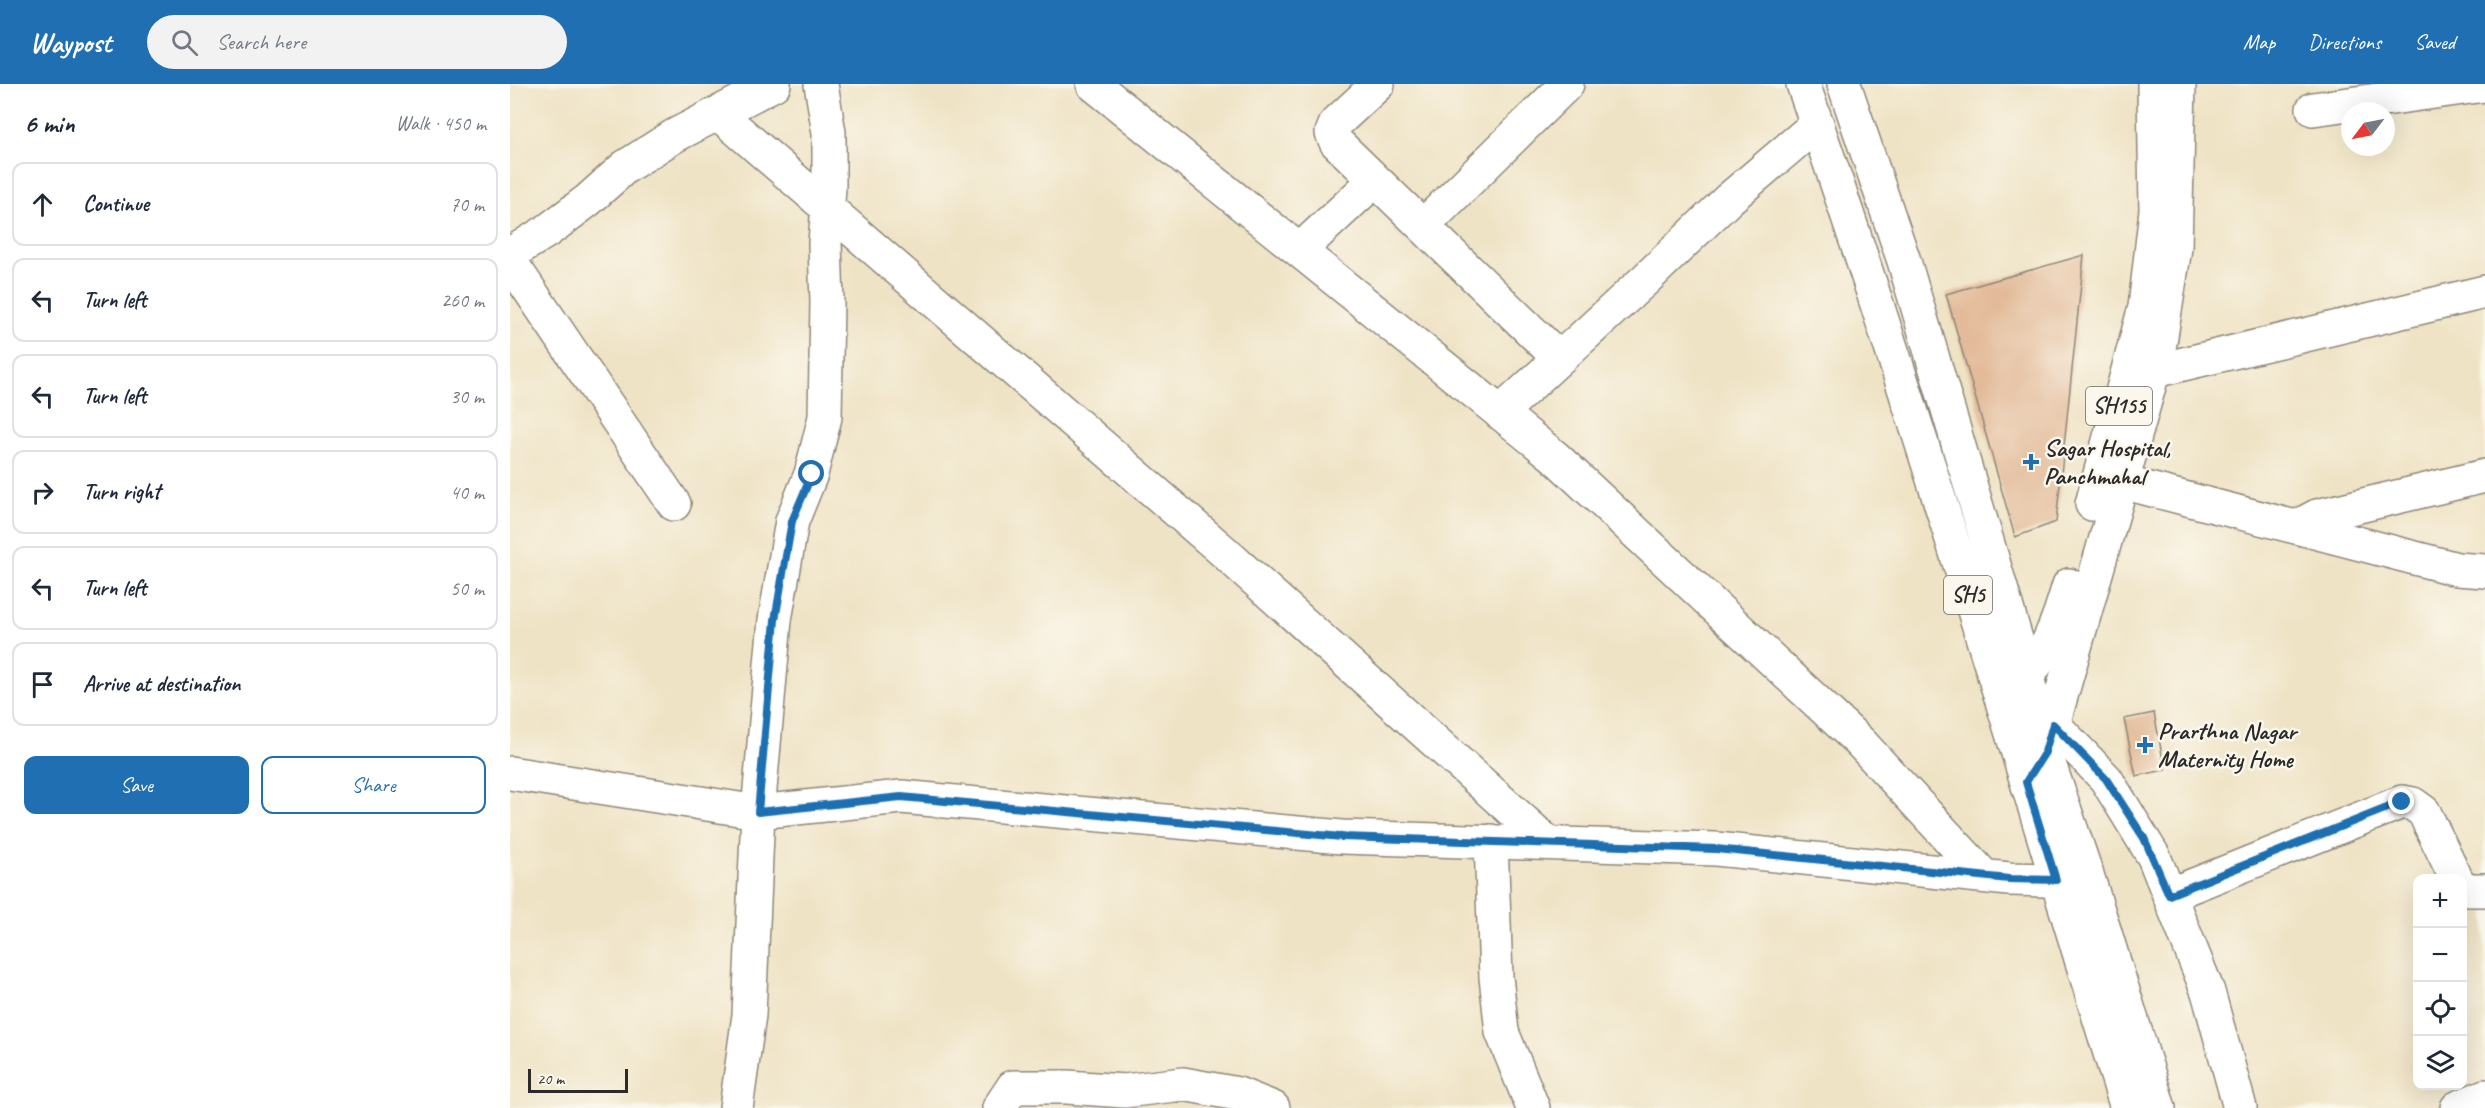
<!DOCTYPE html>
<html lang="en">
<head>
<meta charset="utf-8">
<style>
  body { margin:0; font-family:Caveat,sans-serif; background:#f2f2f3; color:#1f2937 }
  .controls { position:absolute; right:18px; bottom:18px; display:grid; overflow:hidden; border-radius:12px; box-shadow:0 6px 24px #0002 }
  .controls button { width:54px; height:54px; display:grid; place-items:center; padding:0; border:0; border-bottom:2px solid #e0e1e3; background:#fff; color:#1f2937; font:30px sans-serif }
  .compass { position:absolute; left:1831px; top:18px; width:54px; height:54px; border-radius:50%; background:#fff; box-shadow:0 6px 24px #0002; rotate:238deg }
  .scale { position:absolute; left:18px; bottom:15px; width:100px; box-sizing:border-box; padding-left:6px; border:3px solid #2b2b2b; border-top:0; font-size:16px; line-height:21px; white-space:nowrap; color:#2b2b2b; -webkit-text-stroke:4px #fbf7ec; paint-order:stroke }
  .stop { position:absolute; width:18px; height:18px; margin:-14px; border:4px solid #1f6fb2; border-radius:50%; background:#fff }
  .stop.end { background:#1f6fb2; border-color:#fff; box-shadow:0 2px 6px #0008 }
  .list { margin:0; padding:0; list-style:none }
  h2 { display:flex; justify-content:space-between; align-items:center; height:78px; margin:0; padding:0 24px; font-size:26px }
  h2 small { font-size:20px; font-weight:400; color:#747a83 }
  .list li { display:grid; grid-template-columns:39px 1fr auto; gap:18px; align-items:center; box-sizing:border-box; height:84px; margin:0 12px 12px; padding:0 12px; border:2px solid #e0e1e3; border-radius:12px }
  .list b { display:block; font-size:22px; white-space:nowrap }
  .list em { font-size:20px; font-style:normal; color:#747a83 }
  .actions { display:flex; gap:12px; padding:18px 24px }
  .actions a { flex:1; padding:14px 0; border:2px solid #1f6fb2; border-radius:12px; text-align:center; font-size:21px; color:#1f6fb2 }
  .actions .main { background:#1f6fb2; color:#fff }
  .icon { flex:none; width:33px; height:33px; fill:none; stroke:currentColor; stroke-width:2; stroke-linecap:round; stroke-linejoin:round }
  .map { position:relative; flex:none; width:1975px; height:1024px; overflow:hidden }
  header { display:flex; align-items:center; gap:36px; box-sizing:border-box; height:84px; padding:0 30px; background:#1f6fb2; color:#fff }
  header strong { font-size:28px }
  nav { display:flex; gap:33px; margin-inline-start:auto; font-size:21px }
  .search { width:420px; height:54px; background:#f2f2f3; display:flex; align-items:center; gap:15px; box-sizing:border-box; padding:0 21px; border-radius:33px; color:#747a83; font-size:22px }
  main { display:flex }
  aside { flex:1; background:#fff }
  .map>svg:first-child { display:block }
  .building { fill:#e3bb9a }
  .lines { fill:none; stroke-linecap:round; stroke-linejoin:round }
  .minor-casing { stroke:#8d8778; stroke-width:36 }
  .major-casing { stroke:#8d8778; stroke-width:36 }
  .minor { stroke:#fff; stroke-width:33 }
  .major { stroke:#fff; stroke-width:33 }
  .route { stroke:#1f6fb2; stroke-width:8 }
  .poi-dot { fill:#1f6fb2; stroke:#fbf7ec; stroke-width:2 }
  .labels { text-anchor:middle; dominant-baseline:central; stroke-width:5; stroke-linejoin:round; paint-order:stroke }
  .shield { fill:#fbf7ec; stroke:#696865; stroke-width:1.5 }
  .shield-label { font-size:22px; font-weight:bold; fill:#2b2b2b }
  .poi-label { font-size:24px; font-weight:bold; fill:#2b2b2b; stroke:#fbf7ec; text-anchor:start }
</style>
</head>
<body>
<header>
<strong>Waypost</strong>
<div class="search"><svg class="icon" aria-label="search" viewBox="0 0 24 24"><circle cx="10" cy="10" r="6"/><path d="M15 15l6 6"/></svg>Search here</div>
<nav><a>Map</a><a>Directions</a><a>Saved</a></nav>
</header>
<main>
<aside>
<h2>6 min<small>Walk · 450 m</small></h2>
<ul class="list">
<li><svg class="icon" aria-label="ahead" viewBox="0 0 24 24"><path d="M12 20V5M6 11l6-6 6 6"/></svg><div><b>Continue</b></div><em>70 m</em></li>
<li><svg class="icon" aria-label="left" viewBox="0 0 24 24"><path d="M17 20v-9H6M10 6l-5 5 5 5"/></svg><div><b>Turn left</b></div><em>260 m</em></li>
<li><svg class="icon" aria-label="left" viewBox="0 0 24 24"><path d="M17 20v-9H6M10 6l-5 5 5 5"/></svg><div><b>Turn left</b></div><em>30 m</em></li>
<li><svg class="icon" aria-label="right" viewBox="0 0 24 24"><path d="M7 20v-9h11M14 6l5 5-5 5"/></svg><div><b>Turn right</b></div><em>40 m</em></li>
<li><svg class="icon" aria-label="left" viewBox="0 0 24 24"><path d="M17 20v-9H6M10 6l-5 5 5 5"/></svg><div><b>Turn left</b></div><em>50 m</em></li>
<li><svg class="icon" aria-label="arrive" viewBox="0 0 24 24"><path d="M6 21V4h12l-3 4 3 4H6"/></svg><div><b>Arrive at destination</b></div></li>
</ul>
<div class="actions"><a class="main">Save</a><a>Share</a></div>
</aside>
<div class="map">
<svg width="1975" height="1024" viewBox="0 0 1975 1024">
  <rect width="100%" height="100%" fill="#fbf7ec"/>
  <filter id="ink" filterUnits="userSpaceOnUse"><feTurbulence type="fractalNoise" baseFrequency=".0167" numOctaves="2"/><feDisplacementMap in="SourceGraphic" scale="12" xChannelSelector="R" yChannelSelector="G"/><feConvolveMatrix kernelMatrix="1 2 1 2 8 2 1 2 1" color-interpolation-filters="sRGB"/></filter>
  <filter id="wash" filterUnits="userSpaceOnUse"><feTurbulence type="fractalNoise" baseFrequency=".008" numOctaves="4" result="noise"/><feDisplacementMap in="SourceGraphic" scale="24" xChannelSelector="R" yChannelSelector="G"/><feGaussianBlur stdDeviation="1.35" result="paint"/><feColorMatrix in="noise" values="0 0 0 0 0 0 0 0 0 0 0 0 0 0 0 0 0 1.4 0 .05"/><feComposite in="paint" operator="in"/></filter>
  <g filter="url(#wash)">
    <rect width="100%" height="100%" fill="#efe3c5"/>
    <g id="blocks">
      <!-- building -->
      <path class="building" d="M1574,171L1546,438L1505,453L1436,210Z
        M1644,629L1655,686L1626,692L1614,635Z"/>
    </g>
  </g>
  <g filter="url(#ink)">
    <use href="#blocks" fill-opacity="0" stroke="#8d8778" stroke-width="1.5"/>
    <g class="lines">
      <defs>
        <path id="minor" d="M583,0L1045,373L1351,659L1474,792
          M868,0L826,39L822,49L826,58L1049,274
          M1803,25L1975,1
          M209,30L713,467L1038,759
          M913,142L1057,0
          M790,166L865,96
          M0,170L37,147L77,117L115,83L164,52L264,0
          M0,177L164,420
          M1644,287L1975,208
          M990,329L1136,195L1219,115L1307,40
          M1612,398L1947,485L1975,487
          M1786,443L1807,432L1975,392
          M1543,640L1596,695L1644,773L1698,908L1730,1024
          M0,689L248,728L391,713L832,753L1206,765L1499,795L1575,797
          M981,757L986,893L992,948L1023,1024
          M1952,802L1959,806H1975
          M1659,811L1892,718L1903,720L1914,728L1946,794
          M226,1024L239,931L248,728L265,536L282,437L301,390L315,333L317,218L315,160L319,104V49L311,0
          M489,1024L503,1003H557L614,1007L673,1000L728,1010L763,1024
          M1947,1024L1975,1012"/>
        <path id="major" d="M1293,0C1410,338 1511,682 1617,1024
          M1334,0L1394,177L1517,592L1535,668L1579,797L1649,1024
          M1582,420L1635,223L1646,126L1644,0
          M1509,602C1536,572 1548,539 1559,501
          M1536,665L1648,271L1665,164L1669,0"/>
      </defs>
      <!-- minor casing -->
      <use href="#minor" class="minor-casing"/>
      <!-- major casing -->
      <use href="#major" class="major-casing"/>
      <!-- minor -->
      <use href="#minor" class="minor"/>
      <!-- major -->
      <use href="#major" class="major"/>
    </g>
  </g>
  <g class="lines" filter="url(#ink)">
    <!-- route -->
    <path class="route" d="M302,390L282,437L265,536L248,728L391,713L832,753L1206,765L1499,795L1546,796L1516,698L1535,668L1543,640L1596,695L1634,754L1659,811L1892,718"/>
  </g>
  <!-- markers -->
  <g class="poi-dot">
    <path d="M1518 369h6v6h6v6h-6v6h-6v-6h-6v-6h6z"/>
    <path d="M1632 652h6v6h6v6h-6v6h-6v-6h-6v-6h6z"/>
  </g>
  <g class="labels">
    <!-- shield labels -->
    <g class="shield">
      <rect x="1576" y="303" width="66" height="38" rx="4.5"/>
      <rect x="1434" y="492" width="48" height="38" rx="4.5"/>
    </g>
    <g class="shield-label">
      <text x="1609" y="322">SH155</text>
      <text x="1458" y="511">SH5</text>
    </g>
    <!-- poi labels -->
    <g class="poi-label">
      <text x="1534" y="364">Sagar Hospital,<tspan x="1534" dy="28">Panchmahal</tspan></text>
      <text x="1648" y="647">Prarthna Nagar<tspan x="1648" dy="28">Maternity Home</tspan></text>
    </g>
  </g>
</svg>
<div class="controls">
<button>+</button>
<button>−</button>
<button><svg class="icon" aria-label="locate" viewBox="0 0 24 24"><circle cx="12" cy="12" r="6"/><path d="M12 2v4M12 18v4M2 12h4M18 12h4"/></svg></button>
<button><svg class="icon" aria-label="layers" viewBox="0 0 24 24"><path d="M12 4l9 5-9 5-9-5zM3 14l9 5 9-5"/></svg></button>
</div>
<svg class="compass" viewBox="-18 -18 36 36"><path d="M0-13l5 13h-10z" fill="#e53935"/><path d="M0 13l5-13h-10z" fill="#747a83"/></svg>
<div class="scale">20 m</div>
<div class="stop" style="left:302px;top:390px"></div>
<div class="stop end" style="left:1892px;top:718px"></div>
</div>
</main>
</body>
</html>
